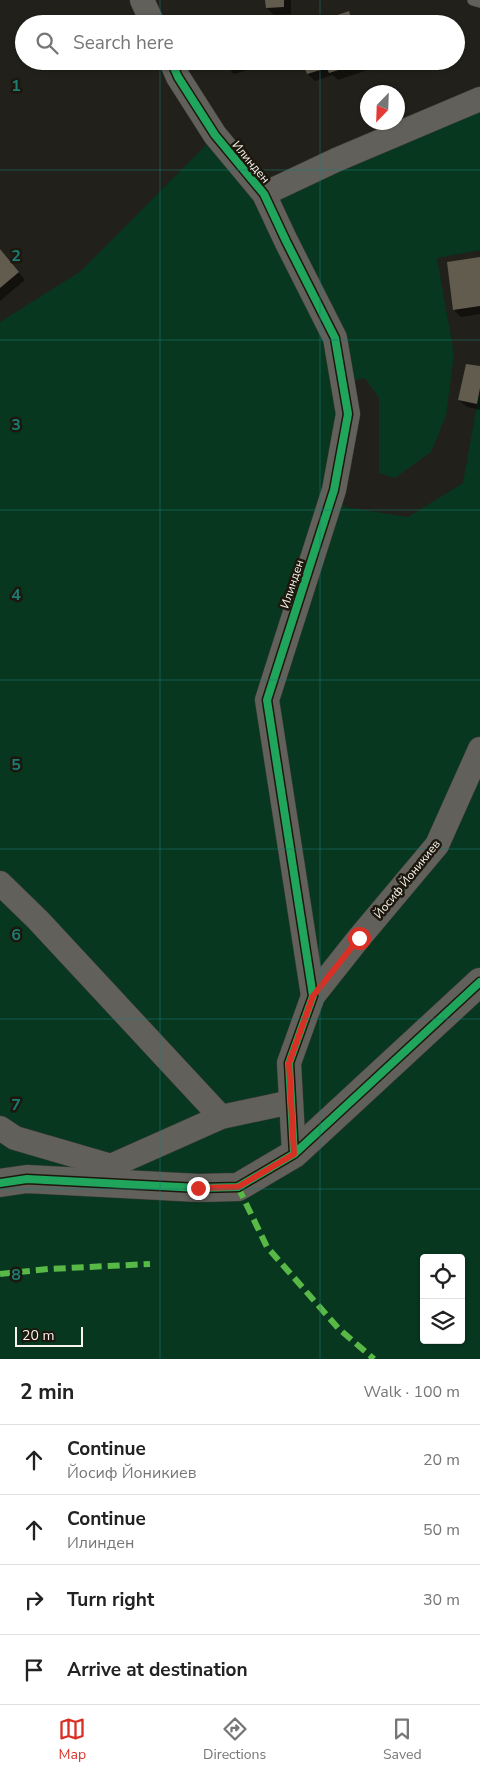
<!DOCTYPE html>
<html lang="en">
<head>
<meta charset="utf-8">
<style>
  body { margin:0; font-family:"Nunito Sans",sans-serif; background:#f2f2f2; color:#222 }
  .controls { position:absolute; right:15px; bottom:15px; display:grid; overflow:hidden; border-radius:5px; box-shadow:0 1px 4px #0004 }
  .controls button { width:45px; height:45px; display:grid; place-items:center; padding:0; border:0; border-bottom:1px solid #e0e0e0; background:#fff; color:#222; font:25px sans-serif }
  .compass { position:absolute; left:360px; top:85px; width:45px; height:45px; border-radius:50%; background:#fff; box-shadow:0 1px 4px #0004; rotate:203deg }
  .scale { position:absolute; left:15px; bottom:12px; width:68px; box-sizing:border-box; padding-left:5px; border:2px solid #f8f4ed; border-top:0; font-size:14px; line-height:18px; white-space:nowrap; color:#f8f4ed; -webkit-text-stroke:4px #1c180d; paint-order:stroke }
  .stop { position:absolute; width:15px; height:15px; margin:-11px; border:4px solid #d93025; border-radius:50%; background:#fff }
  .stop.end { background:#d93025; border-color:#fff; box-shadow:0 1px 5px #0008 }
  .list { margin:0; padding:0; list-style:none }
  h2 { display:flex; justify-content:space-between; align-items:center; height:65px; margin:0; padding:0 20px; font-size:21px }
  h2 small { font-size:16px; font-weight:400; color:#767676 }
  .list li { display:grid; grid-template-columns:32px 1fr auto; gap:15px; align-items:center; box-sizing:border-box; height:70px; padding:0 20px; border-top:1px solid #e0e0e0 }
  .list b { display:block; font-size:19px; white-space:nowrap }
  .list p { margin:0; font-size:16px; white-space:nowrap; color:#767676 }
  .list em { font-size:16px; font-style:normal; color:#767676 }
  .icon { flex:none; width:28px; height:28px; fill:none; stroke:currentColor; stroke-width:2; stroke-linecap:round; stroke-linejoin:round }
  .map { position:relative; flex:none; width:480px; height:1359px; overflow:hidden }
  .search { position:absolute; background:#fff; box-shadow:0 1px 4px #0004; left:15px; right:15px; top:15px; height:55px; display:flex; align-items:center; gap:12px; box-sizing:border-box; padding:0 18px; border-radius:28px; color:#767676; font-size:19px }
  .sheet { height:345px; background:#fff }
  nav { display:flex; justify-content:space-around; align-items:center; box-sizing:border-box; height:70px; border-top:1px solid #e0e0e0; background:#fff; font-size:14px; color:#767676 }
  nav a { display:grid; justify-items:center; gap:2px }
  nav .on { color:#d93025 }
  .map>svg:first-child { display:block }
  .green { fill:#07371f; fill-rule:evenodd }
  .shadow { fill:#0007 }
  .building { fill:#625c4f }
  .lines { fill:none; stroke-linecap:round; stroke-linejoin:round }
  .lane-casing { stroke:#3e3c38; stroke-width:12 }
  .street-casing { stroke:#3e3c38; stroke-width:25 }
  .secondary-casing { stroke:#3e3c38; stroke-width:29 }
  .lane { stroke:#62605b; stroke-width:11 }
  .street { stroke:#62605b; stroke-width:24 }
  .secondary { stroke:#62605b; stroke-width:28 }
  .quiet { stroke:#58b947; stroke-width:6; stroke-dasharray:12 6; stroke-linecap:butt }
  .cycleway-casing { stroke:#1c180d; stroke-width:11 }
  .cycleway { stroke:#20a55d; stroke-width:8 }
  .route { stroke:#d93025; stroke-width:6 }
  .grid { fill:none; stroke:#1b7c74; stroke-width:1; stroke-opacity:0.55 }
  .labels { text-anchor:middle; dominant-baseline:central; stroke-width:5; stroke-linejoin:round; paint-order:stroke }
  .street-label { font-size:12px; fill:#f8f4ed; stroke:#1c180d }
  .grid-label { font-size:16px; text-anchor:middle; font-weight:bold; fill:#1b7c74; stroke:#1c180d; stroke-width:5; stroke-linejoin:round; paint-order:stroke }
</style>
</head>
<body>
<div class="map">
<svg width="480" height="1359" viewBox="0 0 480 1359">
  <rect width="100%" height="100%" fill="#22201a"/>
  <!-- green -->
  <path class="green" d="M480,99V250L437,258L454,354L446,416L431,452L395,478L379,473V398L365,378L343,383L334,490L345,507L408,517L463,483L480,388V1359H0V322L81,271L208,143L264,194ZM424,1258H461V1340H424Z"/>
  <!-- shadow -->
  <path class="shadow" d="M266,0H291V14L274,15L267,8Z
    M349,13L358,24H317Z
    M224,61H252L254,68L234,74L227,67Z
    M304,61H370L373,68L338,80L333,75L315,81L308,74Z
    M0,249L25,280L0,301Z
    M480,258V314L461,317L454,310Z
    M480,367V410L467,407L459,400Z"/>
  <!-- building -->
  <path class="building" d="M265,0H284V7L266,8Z
    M349,11L353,24H314V23Z
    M223,61H245V62L226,68Z
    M302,61H364V62L329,73L327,68L307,74Z
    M0,249L19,272L0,288Z
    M480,257V306L453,310L447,262Z
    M466,364L480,366V388L477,404L458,400Z"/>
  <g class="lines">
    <defs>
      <path id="lane" d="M473,0L480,2"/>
      <path id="street" d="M142,0L153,24
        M171,61L178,77L215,135L264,194L286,241L335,338L348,414L334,490L267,700L313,996L289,1063L294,1154
        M264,194L336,160L480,99
        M0,883L38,920L221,1117
        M313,996L359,938L437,845L480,749
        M0,1128L15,1138L111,1166L221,1117L291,1102"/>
      <path id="secondary" d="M0,1183L27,1179L199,1188L238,1187L294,1154L480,982"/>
    </defs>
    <!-- lane casing -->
    <use href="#lane" class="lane-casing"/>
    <!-- street casing -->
    <use href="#street" class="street-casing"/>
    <!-- secondary casing -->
    <use href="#secondary" class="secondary-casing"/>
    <!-- lane -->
    <use href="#lane" class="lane"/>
    <!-- street -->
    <use href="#street" class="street"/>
    <!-- secondary -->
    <use href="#secondary" class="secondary"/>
    <!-- quiet -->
    <path class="quiet" d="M238,1187L267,1247L339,1329L374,1359
      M0,1274L48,1269L150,1264"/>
    <defs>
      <path id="cycleway" d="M171,61L178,77L215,135L264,194L286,241L335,338L348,414L334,490L267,700L313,996L289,1063L294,1154
        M0,1183L27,1179L199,1188L238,1187L294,1154L480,982"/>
    </defs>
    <!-- cycleway casing -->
    <use href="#cycleway" class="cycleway-casing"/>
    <!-- cycleway -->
    <use href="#cycleway" class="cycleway"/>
  </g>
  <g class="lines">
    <!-- route -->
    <path class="route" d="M198,1188L238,1187L294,1154L289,1063L313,996L359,938"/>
  </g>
  <!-- grid -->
  <path class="grid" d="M160,0V24M320,0V24M160,61V1359M320,61V1359M0,170H480M0,340H480M0,510H480M0,680H480M0,849H480M0,1019H480M0,1189H480"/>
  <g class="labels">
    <!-- street labels -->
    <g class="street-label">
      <text transform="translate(251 162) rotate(50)">Илинден</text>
      <text transform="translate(292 584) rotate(-72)">Илинден</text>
      <text transform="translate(407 879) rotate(-51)">Йосиф Йоникиев</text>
    </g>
  </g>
  <g class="grid-label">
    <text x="16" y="91">1</text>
    <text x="16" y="261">2</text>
    <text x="16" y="430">3</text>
    <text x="16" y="600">4</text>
    <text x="16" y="770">5</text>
    <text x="16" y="940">6</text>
    <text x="16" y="1110">7</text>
    <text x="16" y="1280">8</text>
  </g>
</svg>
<div class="controls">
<button><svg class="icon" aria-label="locate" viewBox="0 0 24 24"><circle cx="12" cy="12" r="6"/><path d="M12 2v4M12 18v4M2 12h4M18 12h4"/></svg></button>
<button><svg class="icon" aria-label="layers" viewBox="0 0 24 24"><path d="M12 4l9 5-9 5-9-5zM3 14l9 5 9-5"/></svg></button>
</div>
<svg class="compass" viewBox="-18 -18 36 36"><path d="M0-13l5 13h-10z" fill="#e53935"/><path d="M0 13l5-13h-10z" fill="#767676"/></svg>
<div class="scale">20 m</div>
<div class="stop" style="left:359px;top:938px"></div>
<div class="stop end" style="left:198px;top:1188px"></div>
<div class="search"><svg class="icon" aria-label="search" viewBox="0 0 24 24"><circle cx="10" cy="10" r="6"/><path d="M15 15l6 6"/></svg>Search here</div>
</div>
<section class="sheet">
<h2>2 min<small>Walk · 100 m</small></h2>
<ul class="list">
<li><svg class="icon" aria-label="ahead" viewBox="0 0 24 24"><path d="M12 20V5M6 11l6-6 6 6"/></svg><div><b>Continue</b><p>Йосиф Йоникиев</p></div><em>20 m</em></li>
<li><svg class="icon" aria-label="ahead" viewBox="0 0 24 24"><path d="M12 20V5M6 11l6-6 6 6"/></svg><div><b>Continue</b><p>Илинден</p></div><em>50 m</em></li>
<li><svg class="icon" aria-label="right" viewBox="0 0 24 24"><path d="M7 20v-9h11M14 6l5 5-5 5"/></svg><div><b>Turn right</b></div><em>30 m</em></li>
<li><svg class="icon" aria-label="arrive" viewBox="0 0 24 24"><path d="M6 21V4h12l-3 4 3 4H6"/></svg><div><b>Arrive at destination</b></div></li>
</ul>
</section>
<nav>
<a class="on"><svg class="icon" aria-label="map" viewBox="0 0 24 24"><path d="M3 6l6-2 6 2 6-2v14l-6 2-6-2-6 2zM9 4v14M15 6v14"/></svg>Map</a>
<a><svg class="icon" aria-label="directions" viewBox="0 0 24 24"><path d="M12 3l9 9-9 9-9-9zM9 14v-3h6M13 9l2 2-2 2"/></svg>Directions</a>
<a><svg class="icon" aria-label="saved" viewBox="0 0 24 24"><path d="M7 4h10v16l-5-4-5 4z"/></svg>Saved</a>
</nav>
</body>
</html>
